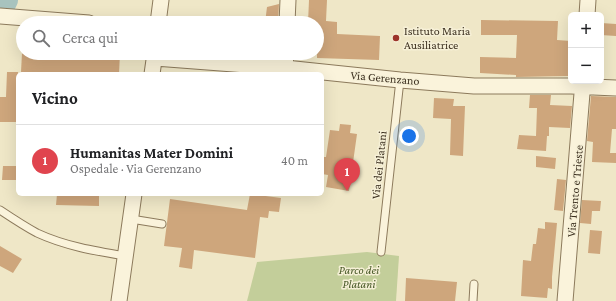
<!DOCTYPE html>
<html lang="it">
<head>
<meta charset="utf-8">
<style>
  body { margin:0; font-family:"Crimson Pro",serif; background:#f6f6f6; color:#202124 }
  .controls { position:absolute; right:12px; top:12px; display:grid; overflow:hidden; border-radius:6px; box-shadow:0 4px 16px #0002 }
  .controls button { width:36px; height:36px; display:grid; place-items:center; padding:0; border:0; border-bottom:1px solid #e0e0e0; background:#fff; color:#202124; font:20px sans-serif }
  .you { position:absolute; left:409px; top:136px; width:14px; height:14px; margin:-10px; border:3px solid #fff; border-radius:50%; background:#1a73e8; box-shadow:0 0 0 6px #1a73e833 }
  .badge { display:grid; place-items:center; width:26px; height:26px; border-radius:50%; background:#9c342b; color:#fff; font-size:13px; font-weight:700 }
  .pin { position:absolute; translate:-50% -33px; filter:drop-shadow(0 1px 2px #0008) }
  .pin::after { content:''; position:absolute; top:21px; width:14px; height:12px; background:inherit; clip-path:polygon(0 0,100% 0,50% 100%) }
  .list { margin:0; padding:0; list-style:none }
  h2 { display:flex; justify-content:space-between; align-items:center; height:52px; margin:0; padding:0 16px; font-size:17px }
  h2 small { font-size:13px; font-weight:400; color:#757577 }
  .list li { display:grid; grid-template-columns:26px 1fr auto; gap:12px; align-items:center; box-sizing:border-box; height:72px; padding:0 16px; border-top:1px solid #e0e0e0 }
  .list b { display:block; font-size:15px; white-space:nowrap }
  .list p { margin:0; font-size:13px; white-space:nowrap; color:#757577 }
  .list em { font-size:13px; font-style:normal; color:#757577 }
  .icon { flex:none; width:22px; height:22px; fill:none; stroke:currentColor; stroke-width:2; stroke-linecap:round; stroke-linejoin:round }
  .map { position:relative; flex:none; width:616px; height:301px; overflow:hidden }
  .search { position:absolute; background:#fff; box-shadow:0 4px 16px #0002; left:16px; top:16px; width:308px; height:44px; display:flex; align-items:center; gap:10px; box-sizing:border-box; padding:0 14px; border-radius:22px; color:#757577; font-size:15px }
  .panel { position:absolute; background:#fff; box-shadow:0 4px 16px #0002; left:16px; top:72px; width:308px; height:124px; border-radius:6px }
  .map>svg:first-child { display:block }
  .green { fill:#c3ce9a }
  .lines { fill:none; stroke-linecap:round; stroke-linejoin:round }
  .river { stroke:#a8c3be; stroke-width:24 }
  .building { fill:#cea67c }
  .lane-casing { stroke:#8c7a5c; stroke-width:9 }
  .street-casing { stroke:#8c7a5c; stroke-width:17 }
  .lane { stroke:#faf3db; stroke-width:7 }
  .street { stroke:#faf3db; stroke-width:15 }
  .poi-dot { fill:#9c342b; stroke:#f6f0d7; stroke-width:1.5 }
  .labels { text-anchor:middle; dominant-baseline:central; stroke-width:3; stroke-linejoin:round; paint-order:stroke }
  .poi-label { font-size:12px; fill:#3c3020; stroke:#f6f0d7; text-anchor:start }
  .street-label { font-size:12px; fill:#3c3020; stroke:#f6f0d7 }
  .park-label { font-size:12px; font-style:italic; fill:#475826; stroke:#f6f0d7 }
</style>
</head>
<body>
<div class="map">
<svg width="616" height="301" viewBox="0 0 616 301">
  <rect width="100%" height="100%" fill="#efe7c7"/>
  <!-- green -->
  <path class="green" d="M367,252L399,256L396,301H247L257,262Z"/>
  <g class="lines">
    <!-- river -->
    <path class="river" d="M0,12L6,0"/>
  </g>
  <!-- building -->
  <path class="building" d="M309,0H327L326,21L337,22V34L380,36L379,60L317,58V23H308Z
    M279,4L278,23H265L267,7Z
    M481,20L558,21L557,40L571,41V76L516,77V75L480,73V57L516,58L517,35H481Z
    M601,23L616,24V36L601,35Z
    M22,53H120L119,74H54L21,72Z
    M7,72H18V122H0V97H6Z
    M530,95H551L550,105L572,106L570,128L549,127V136H547L546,151L517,149L519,135L536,136L537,108H529Z
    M591,96L616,97V129H612L610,153H616V163L592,162L593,142L587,141Z
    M434,98L454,99L453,106H465L463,156L450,155L451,119L433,118Z
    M340,124L351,125L350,133L357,134L349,191L326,187L328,175L322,174V157H326L330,130L339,131Z
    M536,156L556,158L555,169L536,167Z
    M3,166H18V180H2Z
    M557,179L566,180L563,211L554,210Z
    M57,194H99V206L56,205Z
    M250,194L281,198L279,212L269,211L268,218L260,217L255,258L194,250L192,269L179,267L182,248L164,246L170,199L247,210Z
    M582,200L601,201L600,211H592L591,224L580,223Z
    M545,222L557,223L552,277V289L548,288L547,298L521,296L523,260L531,261L533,244H536L538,228L545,229Z
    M590,230L602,231L600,254L588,253Z
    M0,246L22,259L13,273L0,266Z
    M406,278L457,282L455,301H405Z"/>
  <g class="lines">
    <defs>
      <path id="lane" d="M0,210C12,218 24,226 37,233C65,246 95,251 125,256
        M131,219L162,224
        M381,252L400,80
        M473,301L474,284"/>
      <path id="street" d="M587,15L588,0
        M0,16L89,23
        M158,23L161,0
        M287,23L288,0
        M155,58L285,68L400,80L474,86H571L616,88
        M285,68L286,53
        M152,74L155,53
        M119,301L134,194
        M565,301L583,81"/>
    </defs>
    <!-- lane casing -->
    <use href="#lane" class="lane-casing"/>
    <!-- street casing -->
    <use href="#street" class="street-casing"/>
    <!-- lane -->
    <use href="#lane" class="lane"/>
    <!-- street -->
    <use href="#street" class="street"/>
  </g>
  <!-- markers -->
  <circle class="poi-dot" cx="396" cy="38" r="4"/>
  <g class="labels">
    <!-- poi labels -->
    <g class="poi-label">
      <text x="404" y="31">Istituto Maria<tspan x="404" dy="14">Ausiliatrice</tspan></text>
    </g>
    <!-- street labels -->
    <g class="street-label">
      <text transform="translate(385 78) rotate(5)">Via Gerenzano</text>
      <text transform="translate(379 165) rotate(-84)">Via dei Platani</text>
      <text transform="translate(575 191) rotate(-85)">Via Trento e Trieste</text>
    </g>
    <!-- park labels -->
    <g class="park-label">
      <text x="359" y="270">Parco dei<tspan x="359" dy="14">Platani</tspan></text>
    </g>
  </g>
</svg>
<div class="controls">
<button>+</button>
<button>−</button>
</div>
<div class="you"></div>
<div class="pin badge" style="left:347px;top:191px;background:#e0444e">1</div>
<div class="search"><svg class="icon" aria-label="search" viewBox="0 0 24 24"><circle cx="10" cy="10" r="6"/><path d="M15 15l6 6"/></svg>Cerca qui</div>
<section class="panel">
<h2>Vicino<small></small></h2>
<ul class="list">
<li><span class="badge" style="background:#e0444e">1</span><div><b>Humanitas Mater Domini</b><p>Ospedale · Via Gerenzano</p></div><em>40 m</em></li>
</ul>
</section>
</div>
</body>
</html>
